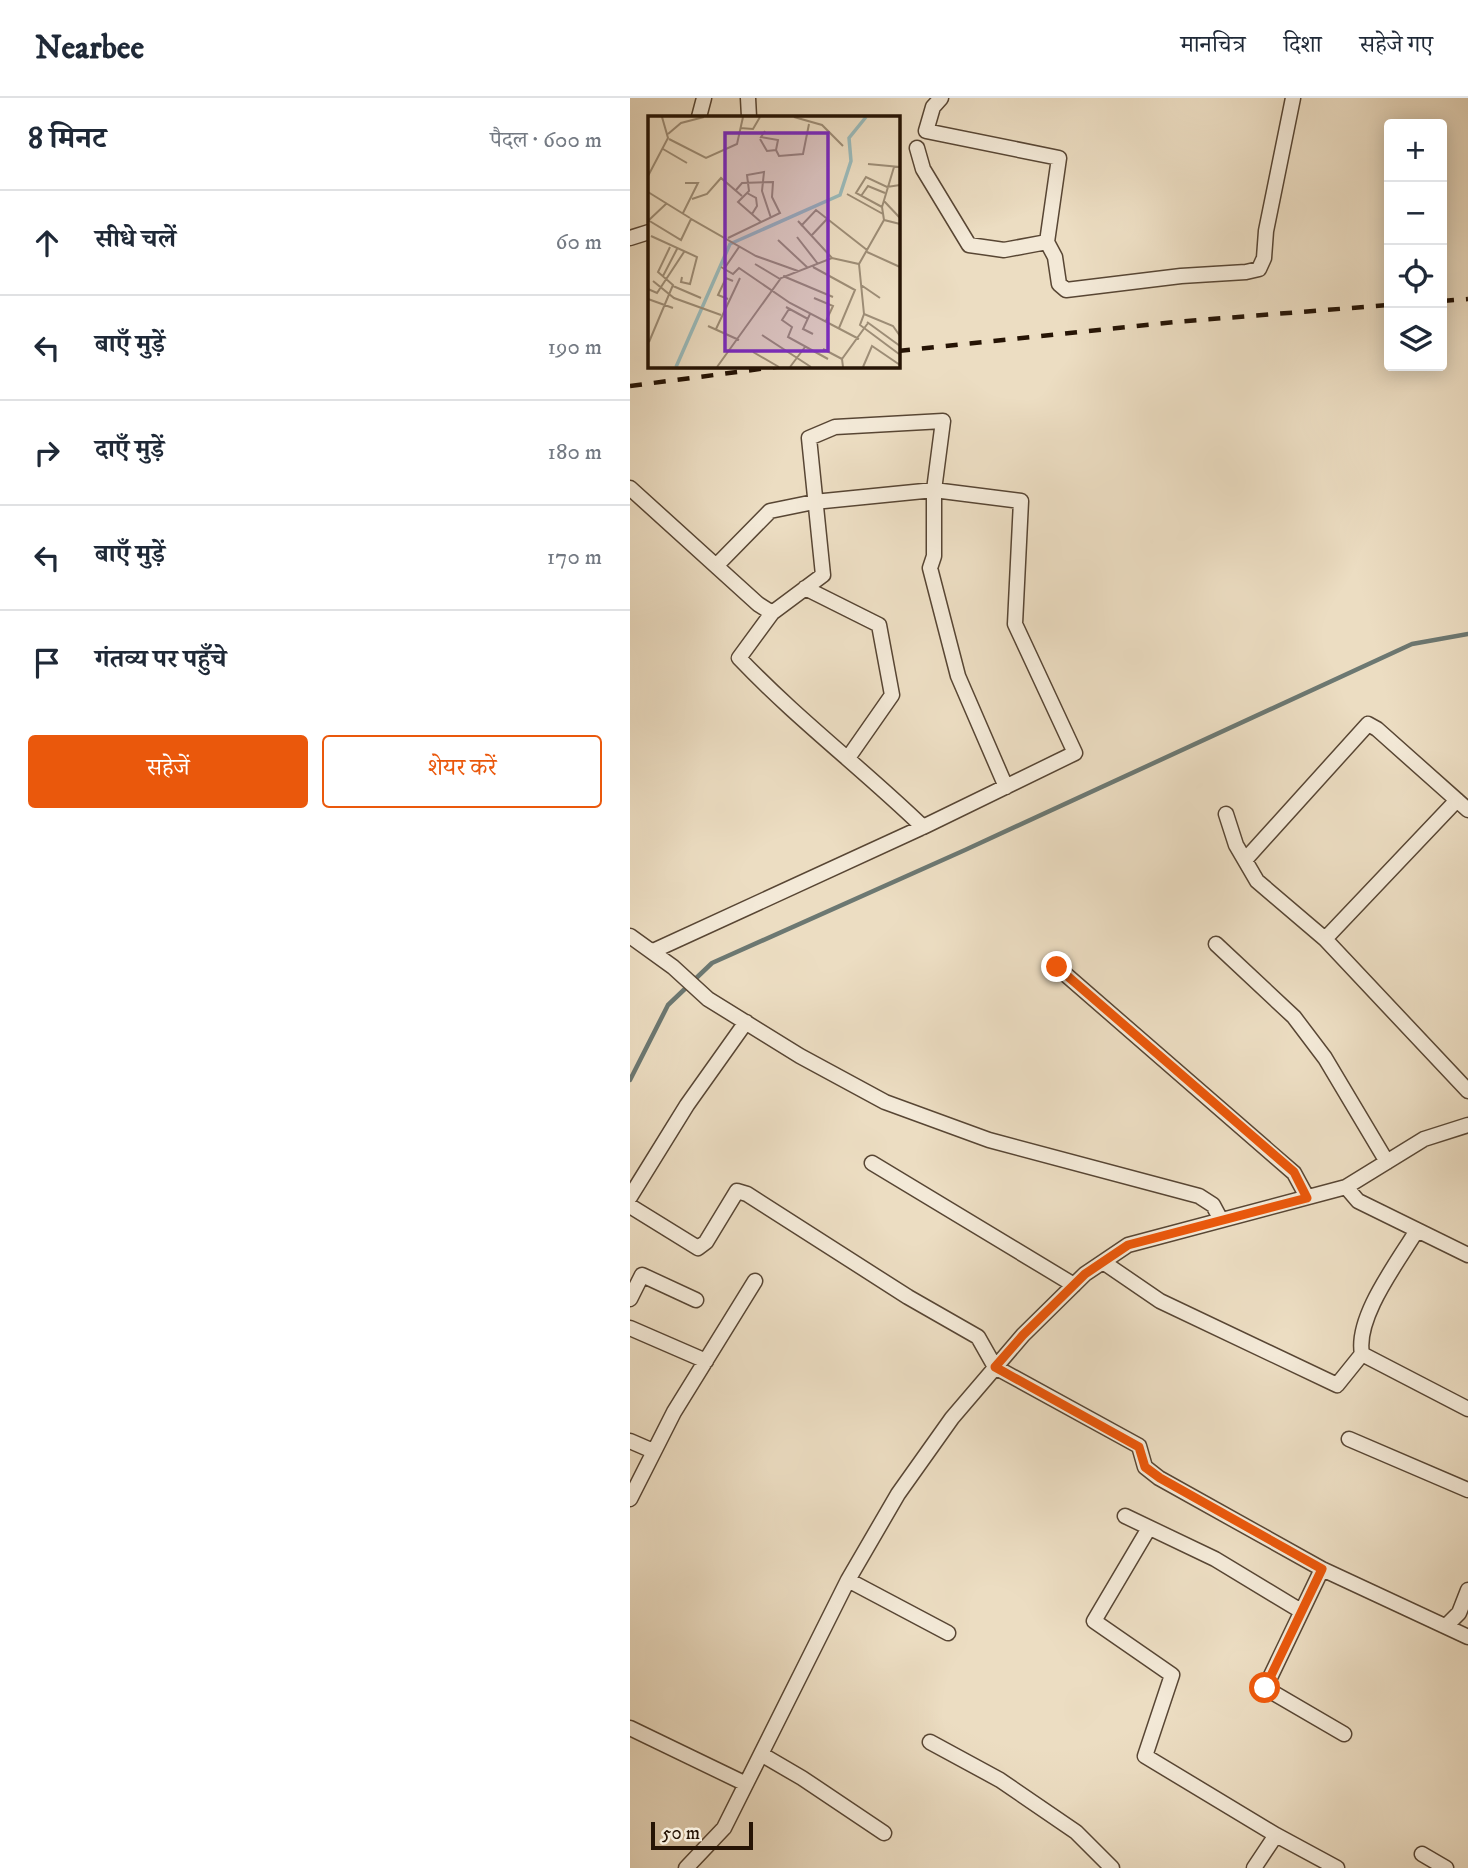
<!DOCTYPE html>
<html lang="hi">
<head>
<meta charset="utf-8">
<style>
  body { margin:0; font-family:"IM FELL DW Pica","Noto Serif Devanagari",serif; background:#f2f2f3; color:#1f2937 }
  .controls { position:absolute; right:21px; top:21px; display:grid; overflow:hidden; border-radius:7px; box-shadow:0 4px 18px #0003 }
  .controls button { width:63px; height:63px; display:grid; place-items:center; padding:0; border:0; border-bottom:2px solid #e0e1e3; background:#fff; color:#1f2937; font:35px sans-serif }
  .scale { position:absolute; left:21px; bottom:18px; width:102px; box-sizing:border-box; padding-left:7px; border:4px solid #261405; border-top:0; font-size:19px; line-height:24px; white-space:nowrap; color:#261405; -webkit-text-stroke:5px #f3e9d7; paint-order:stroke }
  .stop { position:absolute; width:21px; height:21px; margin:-16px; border:5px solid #ea580c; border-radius:50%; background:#fff }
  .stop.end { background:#ea580c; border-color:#fff; box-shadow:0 2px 7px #0008 }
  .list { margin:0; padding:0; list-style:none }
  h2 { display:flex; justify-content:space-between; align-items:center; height:91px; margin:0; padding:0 28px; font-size:30px }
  h2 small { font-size:23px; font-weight:400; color:#747a83 }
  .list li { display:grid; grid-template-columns:46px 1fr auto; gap:21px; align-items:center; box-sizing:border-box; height:105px; padding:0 28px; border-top:2px solid #e0e1e3 }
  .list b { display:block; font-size:26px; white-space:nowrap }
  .list em { font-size:23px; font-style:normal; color:#747a83 }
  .actions { display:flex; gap:14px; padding:21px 28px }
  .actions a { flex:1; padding:16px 0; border:2px solid #ea580c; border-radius:7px; text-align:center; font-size:24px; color:#ea580c }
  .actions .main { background:#ea580c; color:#fff }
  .icon { flex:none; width:38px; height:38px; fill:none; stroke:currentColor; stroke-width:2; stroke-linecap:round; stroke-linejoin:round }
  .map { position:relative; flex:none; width:838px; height:1770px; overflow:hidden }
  header { display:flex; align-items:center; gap:42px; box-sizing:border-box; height:98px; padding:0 35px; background:#fff; border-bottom:2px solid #e0e1e3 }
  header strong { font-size:33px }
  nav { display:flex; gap:38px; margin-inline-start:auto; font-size:24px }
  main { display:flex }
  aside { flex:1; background:#fff }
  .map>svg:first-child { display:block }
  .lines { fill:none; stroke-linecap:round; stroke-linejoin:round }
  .stream { stroke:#6c7872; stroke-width:4.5 }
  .street-casing { stroke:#584634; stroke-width:17 }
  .street { stroke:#f3e9d7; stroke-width:14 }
  .rail { stroke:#261405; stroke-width:4.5; stroke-dasharray:12 12; stroke-linecap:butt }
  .route { stroke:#ea580c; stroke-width:9 }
  .inset-river { fill:none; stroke:#9ababa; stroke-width:3.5 }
  .inset-road { fill:none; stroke:#9d8d76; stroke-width:2 }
  .view { fill:#7b2cbf; fill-opacity:0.15; stroke:#7b2cbf; stroke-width:3.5 }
  .inset-edge { fill:none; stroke:#261405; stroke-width:3.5 }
</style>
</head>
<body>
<header>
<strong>Nearbee</strong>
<nav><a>मानचित्र</a><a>दिशा</a><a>सहेजे गए</a></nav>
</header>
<main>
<aside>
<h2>8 मिनट<small>पैदल · 600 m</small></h2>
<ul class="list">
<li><svg class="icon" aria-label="ahead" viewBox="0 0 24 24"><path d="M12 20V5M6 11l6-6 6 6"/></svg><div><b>सीधे चलें</b></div><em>60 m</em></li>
<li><svg class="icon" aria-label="left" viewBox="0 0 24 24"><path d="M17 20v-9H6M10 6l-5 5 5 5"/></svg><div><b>बाएँ मुड़ें</b></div><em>190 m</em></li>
<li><svg class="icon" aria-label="right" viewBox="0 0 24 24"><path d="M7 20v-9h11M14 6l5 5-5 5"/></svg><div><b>दाएँ मुड़ें</b></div><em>180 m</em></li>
<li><svg class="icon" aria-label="left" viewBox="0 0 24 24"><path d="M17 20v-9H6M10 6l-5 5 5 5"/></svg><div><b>बाएँ मुड़ें</b></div><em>170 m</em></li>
<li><svg class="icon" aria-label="arrive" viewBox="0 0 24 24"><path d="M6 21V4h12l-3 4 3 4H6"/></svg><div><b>गंतव्य पर पहुँचे</b></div></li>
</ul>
<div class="actions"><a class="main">सहेजें</a><a>शेयर करें</a></div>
</aside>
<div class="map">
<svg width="838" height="1770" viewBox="0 0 838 1770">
  <rect width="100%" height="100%" fill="#ecddc2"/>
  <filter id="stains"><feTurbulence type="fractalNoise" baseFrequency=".00286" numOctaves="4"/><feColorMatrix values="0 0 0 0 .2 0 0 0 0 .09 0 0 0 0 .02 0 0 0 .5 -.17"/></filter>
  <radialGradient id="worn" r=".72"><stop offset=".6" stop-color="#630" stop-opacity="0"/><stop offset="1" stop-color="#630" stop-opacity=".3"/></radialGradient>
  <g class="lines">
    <!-- stream -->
    <path class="stream" d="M0,982L38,907L82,865L335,752L782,546L838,536"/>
    <defs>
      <path id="street" d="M118,0L119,19
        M69,19L74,0
        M287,50L293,71L339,147L374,152L417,144L429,60L296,33L303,9L311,0
        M0,140L19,134
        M417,144L425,159L429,186L436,192L551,178L616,174L629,171L634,160L636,133L663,0
        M0,390L128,506L142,515
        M175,490L249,527L262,597L218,660
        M596,716L606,747L627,783L695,841L838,993
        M293,729C233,671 167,621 109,560L142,515L193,477L179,340L205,329L313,323L304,392V458L300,470L328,578L376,689
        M615,762L738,626L747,631L838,712
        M0,838L43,869L78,901L170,958L255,1004L359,1042L569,1098L583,1107L591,1122
        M695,841L827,702
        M586,846L664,919L695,960L757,1064
        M23,853L293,729L445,655L385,526L391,403L304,392L184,404L140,413L86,468
        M427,869L664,1075L677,1099
        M242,1065L444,1187
        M716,1089L728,1103L838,1157
        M0,1099L57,1007L116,924
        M0,1108L68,1150L76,1144L107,1093L117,1096L278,1199L348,1239L365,1269L509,1348L515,1369L529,1380L692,1471L838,1539
        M473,1164L530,1203L707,1287L732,1256
        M0,1201L12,1177L66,1202
        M0,1230L76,1263
        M732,1256C725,1219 768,1164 787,1132
        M732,1256L838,1311
        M719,1341L838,1392
        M0,1343L23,1353
        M0,1401L44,1314L125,1183
        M495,1418L585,1461L671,1513
        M519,1430L464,1523L542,1577L515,1658L646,1737L707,1770
        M692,1471L635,1590L714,1636
        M218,1482L318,1535
        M817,1527L829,1515L838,1492
        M0,1630L116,1686
        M300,1644L370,1682L446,1734L482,1770
        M131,1656L172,1680L254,1735
        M792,1756L816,1770
        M56,1770L94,1730L218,1482L268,1396L322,1320L393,1237L455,1176L498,1147L716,1089L794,1041L838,1027
        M624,1770L646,1737"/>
    </defs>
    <!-- street casing -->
    <use href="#street" class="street-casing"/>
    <!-- street -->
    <use href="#street" class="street"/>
    <!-- rail -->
    <path class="rail" d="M812,203L838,201
      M268,253L544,224L759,207
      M0,288L153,268"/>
  </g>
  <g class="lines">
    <!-- route -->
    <path class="route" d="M427,869L664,1074L677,1100L498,1147L455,1176L393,1237L365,1269L509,1349L515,1369L530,1380L692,1471L635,1590"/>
  </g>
  <!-- overview -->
  <g transform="translate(18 18)">
    <rect width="252" height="252" fill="#ecddc2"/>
    <path class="inset-river" d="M28,251L82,128L192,79L203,45L201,22L218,1"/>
    <path class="inset-road" d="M146,1L174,9L195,30M92,12L105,13L112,1M20,18L33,7L56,1M21,23L58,42L89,28L95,1M112,23L119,35L128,34L130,24L113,21L117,15M15,33L39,47M128,34L131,40L155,38L161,8M220,48L252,51M0,60L20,22L14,1M0,76L42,102M99,77L108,82L109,90L104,98M199,78L235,98M213,80L220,70L237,77M44,83L59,78L73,62L94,80M236,85L252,102M234,91L208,77L218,61L239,71L252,69M35,97L50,67H37M0,104L33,124L43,103L108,140L150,155M1,104L19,87M236,104L234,91L246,51M150,105L184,142M113,106L90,86L101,75L99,59L116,56L114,75L123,102M153,110L168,94L219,134M3,120L49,141L42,168L33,166L34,161M163,120L179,103M149,121L170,148M80,122L132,97L124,81L125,66L94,67L88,74M130,124L160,152M219,136L252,151M107,148L132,163M211,148L216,198L212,209L251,238M73,151L85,158L91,152L142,187L211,223M165,151L207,174L191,212M76,153L91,131M15,160L29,133M135,160L185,181M5,165L26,182L73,199M213,169L232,182M25,170L53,182M0,173L9,177L36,136M166,182L185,190L178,205M0,183L25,192M80,183L70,179L78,162L85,165M138,191L160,203M141,193L134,204L144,211L140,221L180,243M162,198L155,213L165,218M216,198L245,210L252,220M219,206L252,230M60,210L91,224M68,213L92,162M114,219L163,251M1,226L25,169L10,156L22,131M175,233L194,243M105,236L131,251M69,251L133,162L184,142L211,148L236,104L252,108M142,251L157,231M195,251L194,243L220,207M215,251L224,230L252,249"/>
    <path class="view" d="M77,17H180V235H77Z"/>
    <rect width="252" height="252" class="inset-edge"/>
  </g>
  <rect width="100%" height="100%" filter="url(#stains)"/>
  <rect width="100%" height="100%" fill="url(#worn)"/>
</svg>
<div class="controls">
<button>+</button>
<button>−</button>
<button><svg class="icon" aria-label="locate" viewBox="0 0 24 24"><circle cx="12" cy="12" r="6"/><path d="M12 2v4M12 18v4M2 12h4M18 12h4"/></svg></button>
<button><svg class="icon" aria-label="layers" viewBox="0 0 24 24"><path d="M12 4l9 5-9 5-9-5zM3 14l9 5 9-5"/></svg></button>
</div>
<div class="scale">50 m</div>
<div class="stop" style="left:635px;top:1590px"></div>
<div class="stop end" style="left:427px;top:869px"></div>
</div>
</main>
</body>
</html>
